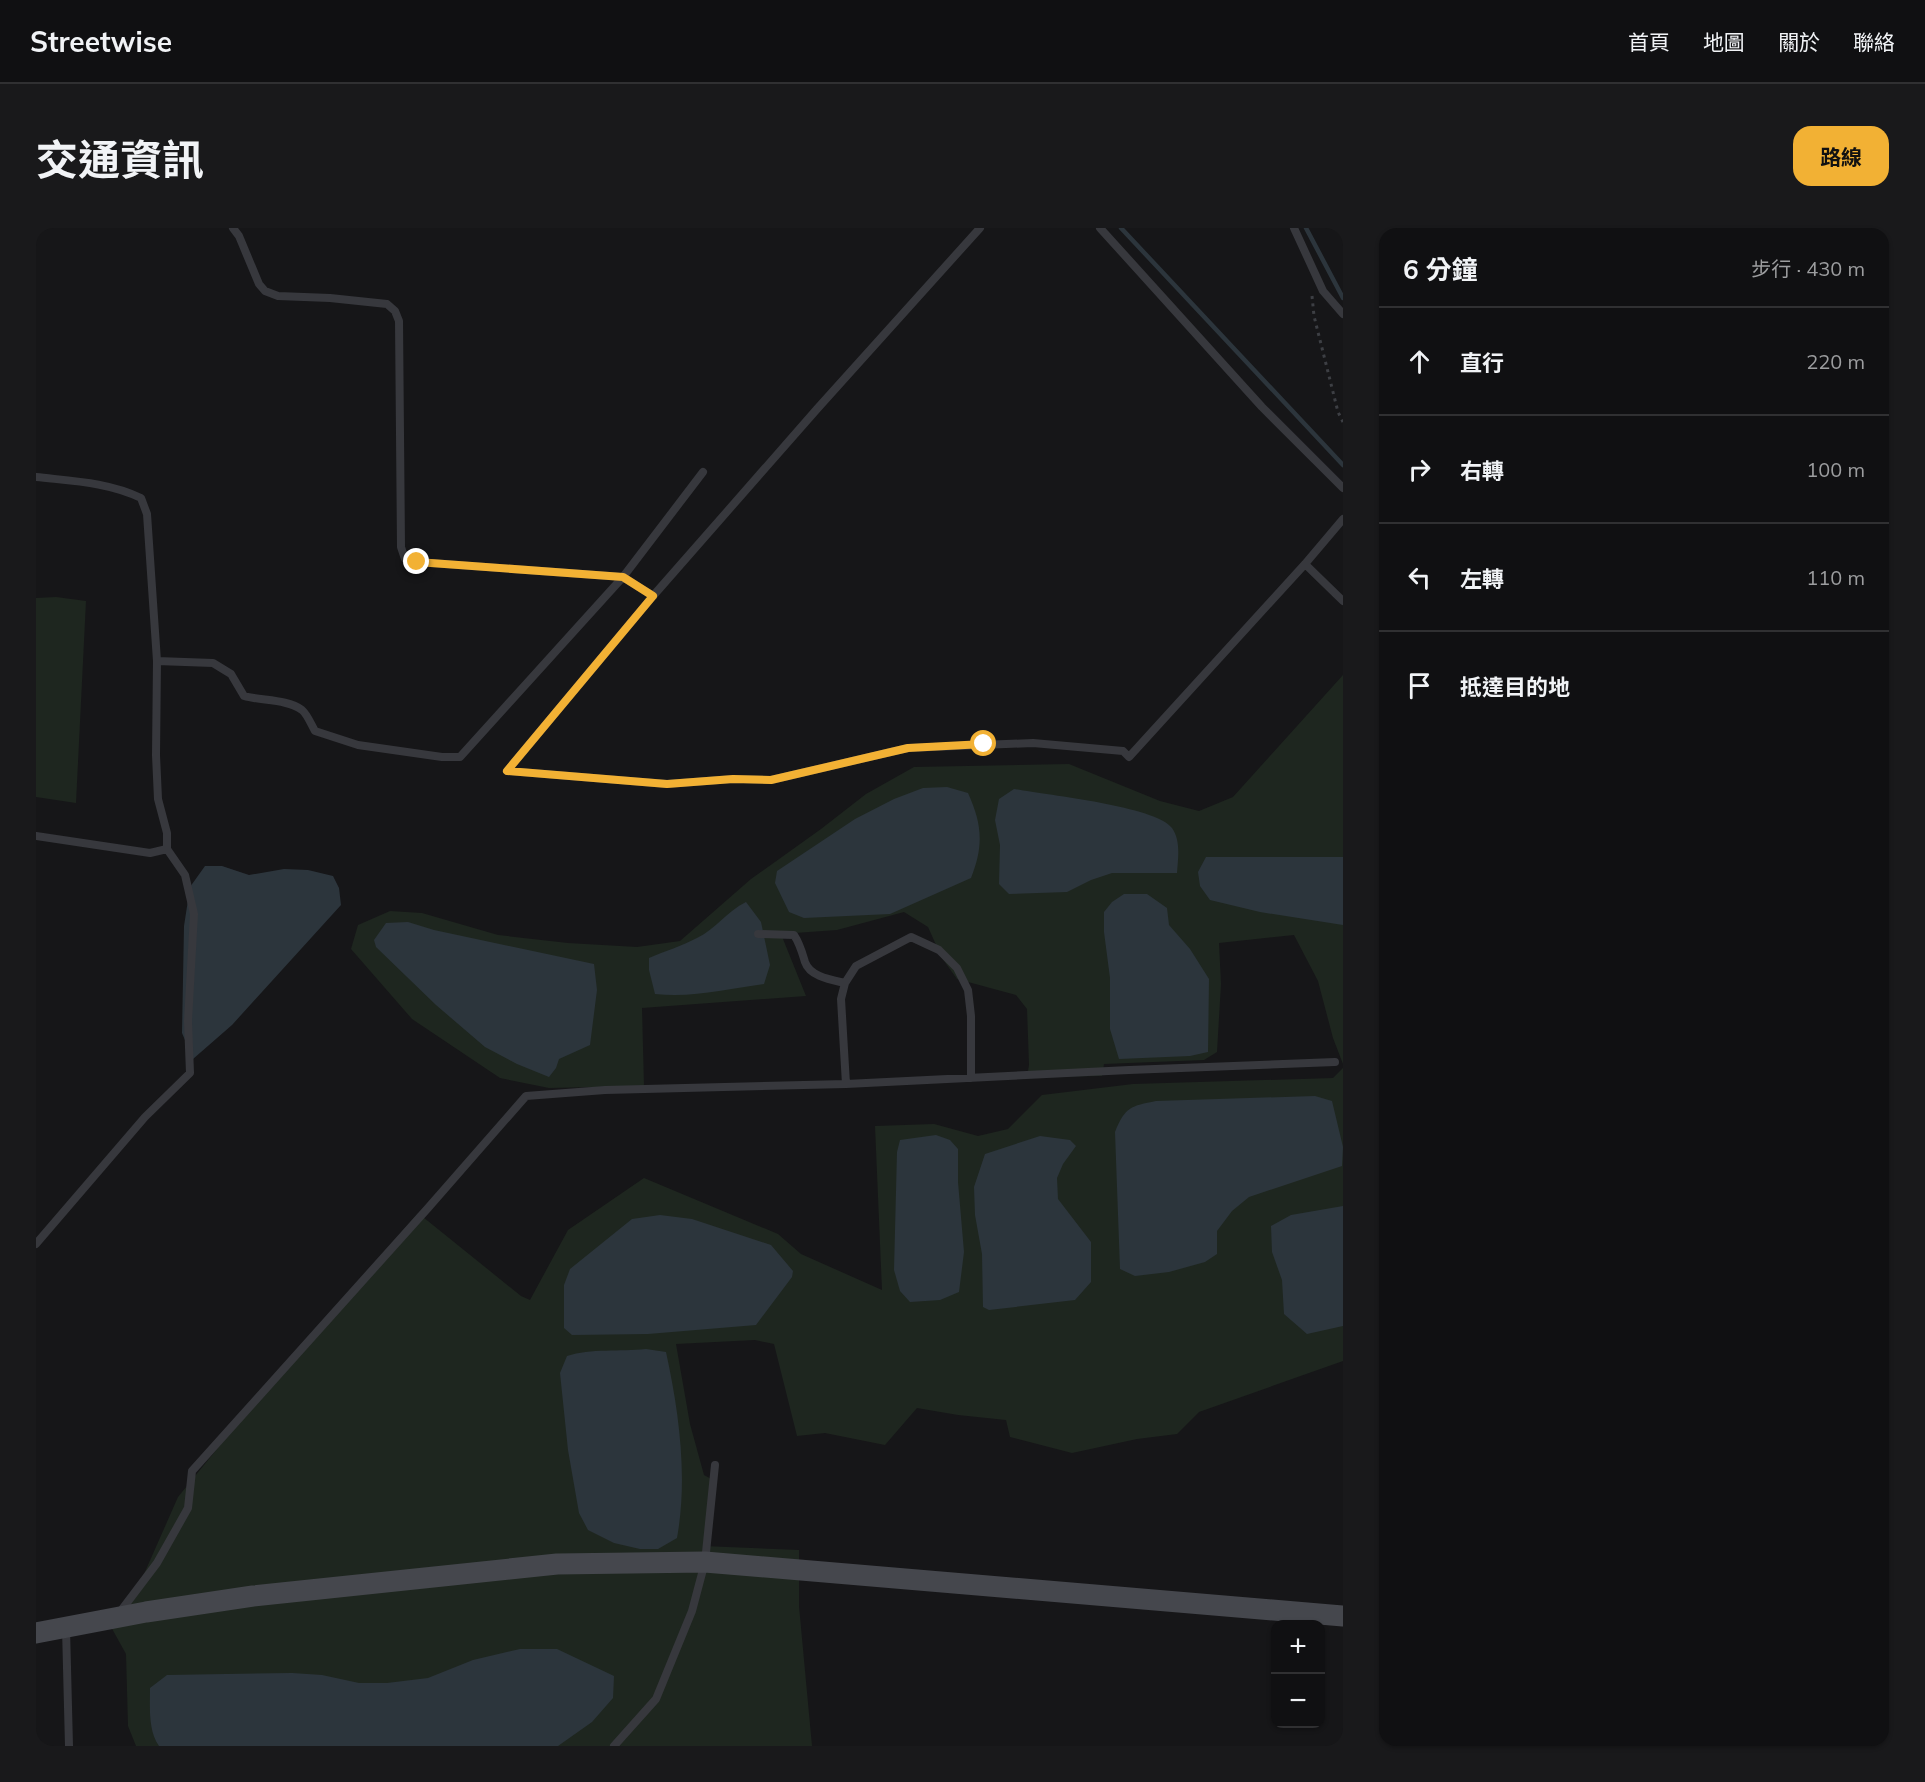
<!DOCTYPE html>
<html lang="zh-TW">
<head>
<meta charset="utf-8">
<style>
  body { margin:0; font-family:Mulish,"Noto Sans TC",sans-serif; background:#19191b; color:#f1f3f6 }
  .controls { position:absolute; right:18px; bottom:18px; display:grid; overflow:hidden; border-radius:12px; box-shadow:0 2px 4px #0004 }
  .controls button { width:54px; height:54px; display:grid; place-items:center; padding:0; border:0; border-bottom:2px solid #303032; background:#101012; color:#f1f3f6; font:30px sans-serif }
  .stop { position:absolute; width:18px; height:18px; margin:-14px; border:4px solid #f2b134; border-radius:50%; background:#fff }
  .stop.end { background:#f2b134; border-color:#fff; box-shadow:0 2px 6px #0008 }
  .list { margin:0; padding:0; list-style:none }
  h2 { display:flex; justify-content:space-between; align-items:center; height:78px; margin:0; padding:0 24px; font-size:26px }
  h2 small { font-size:20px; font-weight:400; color:#9c9d9f }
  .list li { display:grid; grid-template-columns:39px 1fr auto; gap:18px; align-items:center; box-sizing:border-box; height:108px; padding:0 24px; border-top:2px solid #303032 }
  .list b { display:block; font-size:22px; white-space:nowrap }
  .list em { font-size:20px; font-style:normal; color:#9c9d9f }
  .icon { flex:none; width:33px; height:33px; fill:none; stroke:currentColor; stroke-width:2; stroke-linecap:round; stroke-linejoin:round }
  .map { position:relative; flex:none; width:1307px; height:1518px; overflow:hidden; border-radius:18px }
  header { display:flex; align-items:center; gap:36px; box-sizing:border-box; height:84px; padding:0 30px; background:#101012; border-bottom:2px solid #303032 }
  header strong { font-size:28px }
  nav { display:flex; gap:33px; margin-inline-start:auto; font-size:21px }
  .intro { display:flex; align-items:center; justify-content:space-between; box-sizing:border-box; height:144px; padding:0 36px }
  h1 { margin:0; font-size:42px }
  .button { padding:15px 27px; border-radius:18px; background:#f2b134; color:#111; font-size:21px; font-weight:700 }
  main { display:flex; gap:36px; padding:0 36px }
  aside { flex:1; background:#101012; border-radius:18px; box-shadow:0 2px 4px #0004 }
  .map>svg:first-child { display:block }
  .green { fill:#1e261f }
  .water { fill:#2c353c }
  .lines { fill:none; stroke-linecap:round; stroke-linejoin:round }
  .stream { stroke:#2c353c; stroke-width:4.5 }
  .path { stroke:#3d3f44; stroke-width:3; stroke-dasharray:3 4.5; stroke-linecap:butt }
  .lane { stroke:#37383d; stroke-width:8 }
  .secondary { stroke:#45474d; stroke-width:21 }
  .route { stroke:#f2b134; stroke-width:8 }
</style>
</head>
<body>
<header>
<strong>Streetwise</strong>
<nav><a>首頁</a><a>地圖</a><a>關於</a><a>聯絡</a></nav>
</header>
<div class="intro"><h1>交通資訊</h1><a class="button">路線</a></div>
<main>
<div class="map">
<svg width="1307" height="1518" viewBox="0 0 1307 1518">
  <rect width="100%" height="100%" fill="#161618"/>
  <!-- green -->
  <path class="green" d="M20,369L50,373L40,575L0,569V370Z
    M1307,447V836L1297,810L1282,753L1258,707L1183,715L1185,756L1181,824L1168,832L1068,836L1066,848L991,849L993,837L991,781L980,767L921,751L906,730L892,699L868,684L801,702L745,706L770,768L606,780L608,858L513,860L464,850L376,791L315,721L322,697L354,683L386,685L462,707L532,715L601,719L644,713L715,651L785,601L830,566L878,539L1033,536L1124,573L1163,583L1197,569Z
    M1307,840V1133L1163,1184L1141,1206L1101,1211L1036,1225L974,1209L970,1192L922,1187L881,1180L849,1217L789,1205L761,1208L738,1116L719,1112L640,1116L654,1196L668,1247L677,1252L667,1318L763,1322V1378L776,1518H100L92,1498L90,1426L69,1388L97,1371L142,1269L237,1152L382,985L485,1068L494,1072L532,1002L608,950L742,1006L765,1026L846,1062L839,898L898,896L942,908L972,901L1006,867L1097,856L1297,850Z"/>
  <!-- water -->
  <path class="water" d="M911,559L932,565C946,596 948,617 935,650L854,686L768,690L753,684L739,655L741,643L819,591L858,571L887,560Z
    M978,561C1009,567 1119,578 1136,600C1145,613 1142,630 1141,645H1076L1055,652L1031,664L973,666L963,656L964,617L959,592L963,571Z
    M1170,629H1307V697L1224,684L1174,672L1164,658L1162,644Z
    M169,638H186L213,647L248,641L272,642L297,648L303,660L305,677L196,797L157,831L146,805L148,698L154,659Z
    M1088,666H1111L1131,680L1133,697L1154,721L1173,751L1172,824L1154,828L1083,831L1074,801V750L1068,704V684L1076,674Z
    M710,674L725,694L734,737L728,756C690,761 658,770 619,766L613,742V730C629,723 646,718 661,710C680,701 691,683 710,674Z
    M372,694L398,702L558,736L561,762L554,817L523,831L520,840L513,849L481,836L449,819L400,777L340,719L338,712L350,695Z
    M1279,868L1296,873L1307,919L1306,938L1213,969L1196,983L1181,1003V1026L1169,1034L1133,1044L1099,1048L1084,1041L1079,904C1089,879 1095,878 1120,873Z
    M900,907L914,912L922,921V954L928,1024L923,1064L904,1072L874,1074L864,1063L858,1042L861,924L864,912Z
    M1004,908L1034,912L1040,918L1027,936L1021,950L1022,971L1055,1014V1054L1039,1072L953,1082L947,1079L946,1026L939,987L938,959L949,926Z
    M1307,978V1098L1271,1106L1248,1086L1246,1052L1236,1024L1235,998L1255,987Z
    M624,987L656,991L735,1017L757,1043L756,1049L720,1097L612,1106L536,1107L528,1100V1057L534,1041L596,991Z
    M610,1121L630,1124C643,1184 652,1249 641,1310L622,1321H604L578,1315L552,1302L543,1285L532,1222L524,1145L531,1128C555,1120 584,1124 610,1121Z
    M484,1421H521L578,1448L577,1470L556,1494L522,1518H123C112,1503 114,1478 114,1460L131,1447L256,1445L286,1447L323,1455H351L392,1450L437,1432Z"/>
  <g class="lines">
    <!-- stream -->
    <path class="stream" d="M1085,0L1307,237
      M1270,0L1307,70"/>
    <!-- path -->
    <path class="path" d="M1276,68L1278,88L1302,184L1307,194"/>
    <!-- lane -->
    <path class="lane" d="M1064,0L1226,179L1307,260
      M1258,0L1287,63L1307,86
      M667,244L587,349L617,368L781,181L944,0
      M0,249C35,253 72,254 105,270L111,286L121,433L120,527L122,571L131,605V621L114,625L0,608
      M1269,336L1307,373
      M617,368L471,543L631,556L697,551L735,552L872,520L997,515L1087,523L1093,529L1269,336L1307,291
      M121,433L177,435L195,446L208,468C226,473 251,471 266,482C271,486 275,496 279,503L322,517L406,529H424L587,349L381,334L369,331L365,319L363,93L359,83L351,76L294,70L242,68L229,63L223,56L203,8L197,0
      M722,706L758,707C764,716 766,724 769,734C774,749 796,752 809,755
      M810,856L805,771L809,755L820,738L875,709L903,722L921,740L932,762L935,788V850
      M0,1016L109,889L154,845L152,793L158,686L149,647L131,621
      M84,1384L121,1335L152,1280L156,1243L392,980L490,868L569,862L810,856L1093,842L1299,834
      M30,1400L33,1518
      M578,1518L620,1471L656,1383L669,1334L679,1237"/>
    <!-- secondary -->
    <path class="secondary" d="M0,1405L110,1384L217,1368L521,1336L669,1334L1307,1388"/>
  </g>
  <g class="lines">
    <!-- route -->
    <path class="route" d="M381,334L587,349L617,368L471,543L631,556L697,551L735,552L872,520L948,516"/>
  </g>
</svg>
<div class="controls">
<button>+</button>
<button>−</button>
</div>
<div class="stop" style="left:948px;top:516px"></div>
<div class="stop end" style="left:381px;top:334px"></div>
</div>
<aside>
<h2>6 分鐘<small>步行 · 430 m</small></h2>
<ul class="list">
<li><svg class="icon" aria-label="ahead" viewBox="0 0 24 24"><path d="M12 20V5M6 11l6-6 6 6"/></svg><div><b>直行</b></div><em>220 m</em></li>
<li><svg class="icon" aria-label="right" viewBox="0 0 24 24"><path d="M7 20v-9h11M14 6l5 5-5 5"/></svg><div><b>右轉</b></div><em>100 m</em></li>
<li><svg class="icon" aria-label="left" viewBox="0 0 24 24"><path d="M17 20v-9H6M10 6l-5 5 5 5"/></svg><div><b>左轉</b></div><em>110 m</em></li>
<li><svg class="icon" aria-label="arrive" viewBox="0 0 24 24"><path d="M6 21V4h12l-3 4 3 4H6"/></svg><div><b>抵達目的地</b></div></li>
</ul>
</aside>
</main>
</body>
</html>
